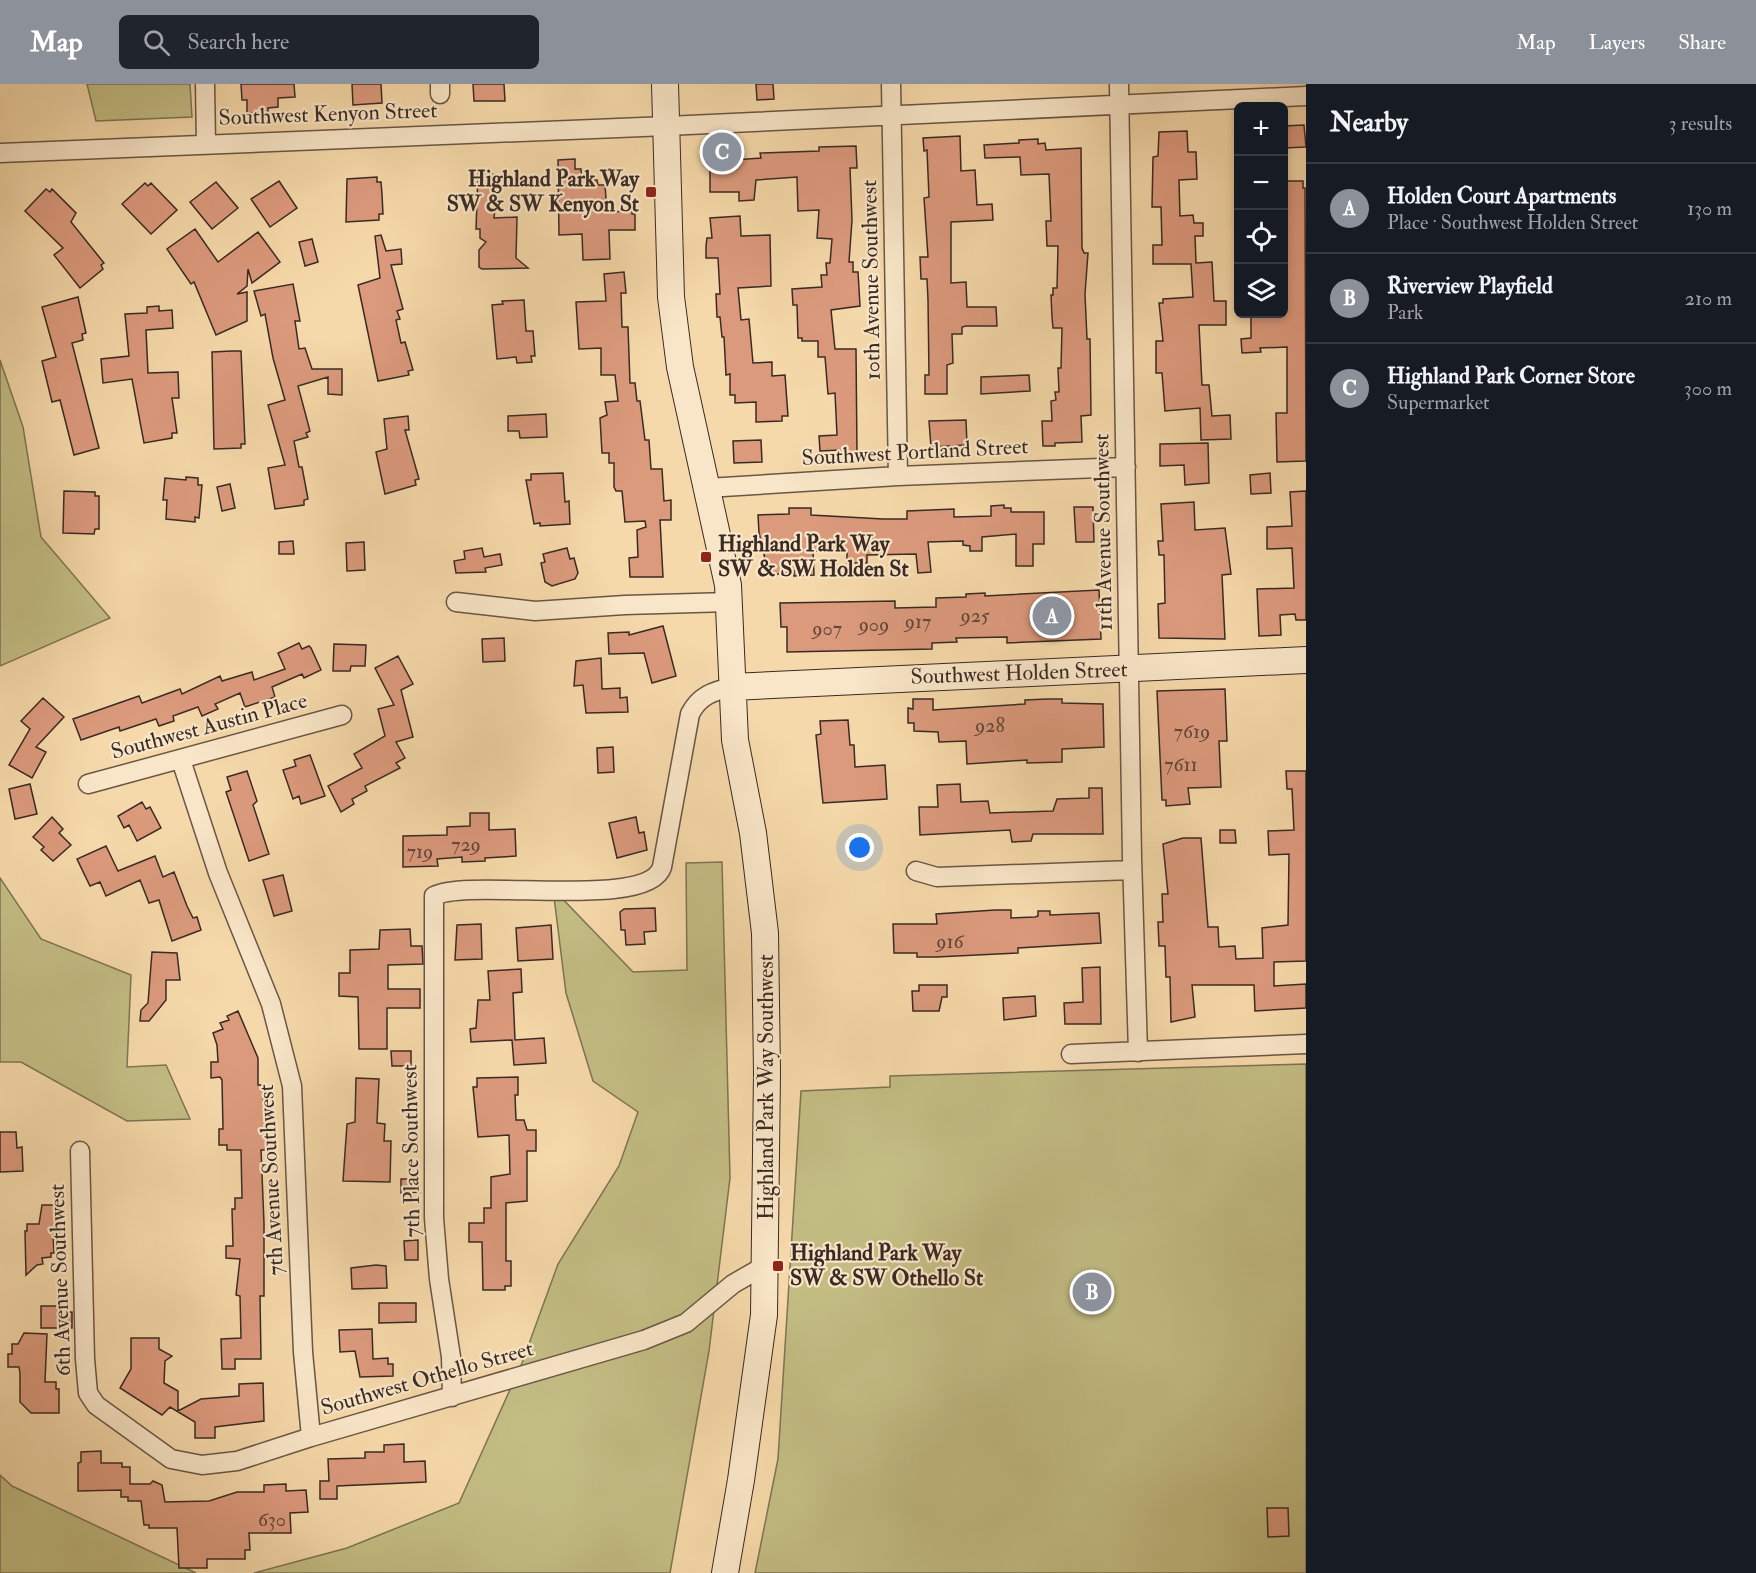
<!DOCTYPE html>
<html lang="en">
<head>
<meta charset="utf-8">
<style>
  body { margin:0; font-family:"IM FELL Double Pica",serif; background:#20242c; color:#f1f3f6 }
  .controls { position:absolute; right:18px; top:18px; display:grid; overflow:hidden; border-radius:9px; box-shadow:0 3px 9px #0003 }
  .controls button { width:54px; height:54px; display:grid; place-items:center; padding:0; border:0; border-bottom:2px solid #363941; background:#171b24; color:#f1f3f6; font:30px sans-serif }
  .you { position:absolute; left:860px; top:764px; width:21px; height:21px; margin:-15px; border:4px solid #fff; border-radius:50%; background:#1a73e8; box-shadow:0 0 0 9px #1a73e833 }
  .badge { display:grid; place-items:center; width:39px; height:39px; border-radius:50%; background:#8c9099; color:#fff; font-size:20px; font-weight:700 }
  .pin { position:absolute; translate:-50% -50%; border:3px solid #fff; box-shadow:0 2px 6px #0006 }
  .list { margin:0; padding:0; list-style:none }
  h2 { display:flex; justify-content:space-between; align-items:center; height:78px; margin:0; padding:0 24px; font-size:26px }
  h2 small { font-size:20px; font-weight:400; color:#9ea1a6 }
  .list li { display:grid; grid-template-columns:39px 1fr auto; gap:18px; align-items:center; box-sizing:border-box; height:90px; padding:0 24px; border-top:2px solid #363941 }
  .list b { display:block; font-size:22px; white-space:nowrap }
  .list p { margin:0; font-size:20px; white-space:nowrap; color:#9ea1a6 }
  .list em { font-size:20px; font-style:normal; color:#9ea1a6 }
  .icon { flex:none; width:33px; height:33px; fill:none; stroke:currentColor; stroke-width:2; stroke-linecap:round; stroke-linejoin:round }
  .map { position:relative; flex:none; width:1306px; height:1489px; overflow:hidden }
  header { display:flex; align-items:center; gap:36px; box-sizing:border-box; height:84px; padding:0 30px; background:#8c9099; color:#fff }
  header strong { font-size:28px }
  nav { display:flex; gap:33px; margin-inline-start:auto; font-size:21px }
  .search { width:420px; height:54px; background:#20242c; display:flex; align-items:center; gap:15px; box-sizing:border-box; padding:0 21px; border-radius:9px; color:#9ea1a6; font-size:22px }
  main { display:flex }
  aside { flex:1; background:#171b24 }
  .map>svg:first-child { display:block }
  .green { fill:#c3bd84; stroke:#7e7454; stroke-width:1.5 }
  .building { fill:#dc9a7d; stroke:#3a2a24; stroke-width:1.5 }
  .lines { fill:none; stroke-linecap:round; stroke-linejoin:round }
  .street-casing { stroke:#695646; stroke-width:21 }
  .secondary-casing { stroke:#3a2a24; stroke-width:28 }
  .street { stroke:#f9e6c8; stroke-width:18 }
  .secondary { stroke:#f9e6c8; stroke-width:26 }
  .poi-dot { fill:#8f2418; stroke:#f9e6c8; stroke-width:2 }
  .labels { text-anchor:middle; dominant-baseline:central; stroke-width:4.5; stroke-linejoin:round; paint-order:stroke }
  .number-label { font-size:20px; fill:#62463a }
  .street-label { font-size:22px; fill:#3a2a24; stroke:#f9e6c8 }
  .poi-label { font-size:22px; font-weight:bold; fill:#3a2a24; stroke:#f9e6c8; text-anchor:start }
</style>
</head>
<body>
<header>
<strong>Map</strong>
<div class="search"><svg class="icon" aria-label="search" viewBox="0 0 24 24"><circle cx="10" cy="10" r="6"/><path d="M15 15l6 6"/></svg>Search here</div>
<nav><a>Map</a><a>Layers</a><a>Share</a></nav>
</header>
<main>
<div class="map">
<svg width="1306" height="1489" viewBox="0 0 1306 1489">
  <rect width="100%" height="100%" fill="#f6d9aa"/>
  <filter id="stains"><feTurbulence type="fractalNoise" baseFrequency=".00333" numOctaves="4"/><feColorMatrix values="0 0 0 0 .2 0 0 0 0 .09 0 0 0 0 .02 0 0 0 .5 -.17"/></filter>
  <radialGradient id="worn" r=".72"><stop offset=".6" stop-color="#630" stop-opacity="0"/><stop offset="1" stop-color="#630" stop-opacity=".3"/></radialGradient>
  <!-- green -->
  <path class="green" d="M87,0H190L192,33L96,37Z
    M0,276L23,343L41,453L110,534L0,582Z
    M722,778L730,1094L709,1267L670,1489H254L347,1464L459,1419L522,1279L558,1180L619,1082L638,1028L593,997L566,909L553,805L633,888L687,886L686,779Z
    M0,794L41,855L131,891L127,983L166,981L190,1035L127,1037L21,978H0Z
    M1306,980V1489H755L778,1375L801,1007L890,1003V992Z
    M0,1391L12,1402L196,1489H0Z"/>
  <!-- building -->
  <path class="building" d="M241,0H294L295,13L278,14V23L268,24V28L247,29V16H242Z
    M352,0H381L382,19L353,21Z
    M473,0H504L505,17H474Z
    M756,0H773L774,15L757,16Z
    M1304,41L1306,63L1284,64V42Z
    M1187,47L1188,68H1196L1197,95L1179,96L1180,132L1193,131L1194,139H1203V152H1195L1196,179L1212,178L1214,217H1226V241H1199L1202,301H1209L1212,332L1230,331L1231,355L1201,356L1200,324L1165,327L1162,289H1156V257H1163L1159,219H1163V215L1193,213L1191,180H1153V161H1162L1161,123H1152L1153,73L1158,72L1159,48Z
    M960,52L961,87L975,86L977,121L992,120L993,136L951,138V199L966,198L967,223H996L997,242H966L962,243V250H952L953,279L947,281V310H925V291H929L928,216L927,195H921L920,173H928L924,114L929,113L927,66L924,67L923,54Z
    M1038,55V60L1045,59L1046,66L1081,64L1082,164L1084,169H1088L1085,210L1087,255H1090L1091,331L1081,332L1082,358L1055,359V362H1043L1042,337H1052L1051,317L1056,316L1055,308H1059L1058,284H1061L1062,244H1053L1052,233L1051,211H1053V204H1057L1058,162H1047L1046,137H1051L1049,90L1021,91L1020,73L985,74L984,61L1019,59V56Z
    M716,60H729V66H734V76L761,74L760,69L819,67V63L856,62L857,84H850L852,136L849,178H853V188H858L860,222L831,226L835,265H856L857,370H840V366L820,367L819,352L837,351L835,309L828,310L825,273H818V257H802V254H798L797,221H793L792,205L822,203L821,191H827L826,179H830L832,155L817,154L819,126L798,127L797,93L756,96L754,116L739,117V108H710V82H716Z
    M575,75V85H581L582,96H597L598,101H605L607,128L632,127V130H635V146H609L610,175L583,176L582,150L559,151L558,76Z
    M478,89L499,91L494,134L517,133L516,174L528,184L482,185L479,183V166L486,158L480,154V145H476Z
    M377,93V98H381L382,110L383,130H379V136L346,138L347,95Z
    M279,97L297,124L270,143L251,115Z
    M1284,97H1303V104H1305L1306,377L1277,378L1276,329H1287V263L1260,264L1261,268L1242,269L1241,255L1251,254V230H1284V155H1286Z
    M216,98L238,124L212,145L190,118Z
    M145,99L148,102L151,99L177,126L151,150L122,120Z
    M46,105L50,108L52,105L76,129L71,138L104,179L101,181L103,185L80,204L54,171L63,164L25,127Z
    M740,132L741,152L770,151L771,202L738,204L741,236L749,235L753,279L772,278V292L785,291L788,332H782V337L756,338V318L735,319V311H730V290L726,291L724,253H722L720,233H717L716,210H720L718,174H706V162L707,154H712L710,134Z
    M195,145L218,178L258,148L280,178L252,199L248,185L247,202L237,210L247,208V237L216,251L194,198L191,200L167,165Z
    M381,151L386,167L401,165L402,180L391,181L403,225L397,227L400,235L396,236L401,259L405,258L413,286L408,287L409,291L378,297L358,201L380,194L375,152Z
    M312,155L318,178L305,182L299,158Z
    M624,188L626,209H621L622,243H628L630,299H635L637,317H640L645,356H649L651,385H662L664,417L671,416V436H660L663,493H630L629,474L638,473L637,446L646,443L645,437L625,438L622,407H616L614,403V379H609V369H602L600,334L607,331L605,318L618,317L615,291H601V264L579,265L576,218L606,217L604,190Z
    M293,200L300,237H295L299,265L305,264L312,285H342V311L328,310V293L298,302L310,347L306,349L308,353L294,357L299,383H302L308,415L304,416V421L275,425L268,384L285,381L268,321L285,316L273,274L265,230L261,232L254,207Z
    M78,213L86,249L82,250L83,256L72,259L99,364L74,371L60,316L52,318L42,277L56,273L42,223Z
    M524,216L526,247H533L535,272H531L532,278L517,279L516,273L497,275L492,221L503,220L502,217Z
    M159,222V227L172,226L173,244L146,246L148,289L178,288L179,314H172L177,349H172V354L144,359L132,295L103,299L101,275L129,272L125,230L147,229V223Z
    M232,267H241L245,360H241V364L214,365L212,268Z
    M1029,291L1030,307L981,310V293Z
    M546,330L547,353L520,354L519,347H508V332Z
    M408,332L409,346H405L419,395L415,396L416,401L385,410L376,368L387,365L384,335Z
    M966,336L967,361L931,363L929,337Z
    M761,356L762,378L734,379L733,357Z
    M1208,359L1209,399L1185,401L1184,381L1160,382V360Z
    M563,389L565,418L569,417L570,440L540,442V439L534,440L526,396H531V390Z
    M1270,389L1271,409L1251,410L1250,391Z
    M186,393L198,394V401H202L199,434L195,433V438L166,435L167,416H163L165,394L186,396Z
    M230,400L235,424L222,427L217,403Z
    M64,407L95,408V412H99V445H95L94,450L63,449Z
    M1306,407V536H1296L1295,530L1280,531L1281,551L1259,552L1257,505L1294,504L1292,464L1267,465V443L1292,442L1290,408Z
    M1194,418L1195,446L1225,444L1231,490L1222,491L1225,555L1159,554L1158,520L1165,519L1164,471H1159L1158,457H1163L1161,420Z
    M1004,421V424H1011V428H1044V460H1033V482H1016V450L982,453V467H970V462L963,461V457L928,458L931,488L918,489L916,470L867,471V479H847V467H813L814,491L794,492V487L769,492L759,449L758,431L789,430V424H811V431L883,435H907V427L954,425V433L991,432V422Z
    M1074,423H1093L1094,458H1076Z
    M293,457L294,470H279V458Z
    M364,458L365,486L347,487L346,459Z
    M482,464L484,473L500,470L502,481L485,484L486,488L456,489L454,477L465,475L464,467Z
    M567,464L570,475L574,474L578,489L575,495L552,502L545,498L541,479L545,478L543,470Z
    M1099,506L1101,555L1007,559V553L956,554L957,558L932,559V565L787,568V543H781L780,519L895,517V524L936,523V514L966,513V510L985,509V512Z
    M663,542L676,592L652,599L644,569L609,570L608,549L629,548V551Z
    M504,554L505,577L483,578L482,555Z
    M299,559L302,565L309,562L311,564L321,586L304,594L302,590L272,603L275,613L245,623L240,609L215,620L218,625L202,632L198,623L173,632L174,637L159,642L156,635L120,647L119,643L81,656L73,635L139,612L142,619L180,605L182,610L220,592L222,597L252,588L254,596L285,585L278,569Z
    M334,560L366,561L365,582H351L350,587H333Z
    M398,572L413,600L401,606L413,653L396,658L405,674L396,679L400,684L365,702L367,707L352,715L354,720L341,728L328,702L362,684L354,670L385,652L378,625L394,621L375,584Z
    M601,574L602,605L620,604V614L627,613L628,628L586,629L583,601L574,602L576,577Z
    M1225,605L1227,657H1219L1221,703L1188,704L1190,720L1166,722V716H1162L1157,607Z
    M43,614L64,633L36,663L46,668L32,694L9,681L30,645L21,637Z
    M913,615H933V626L1025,620V616L1047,615H1062V619L1103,620L1104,663L1062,665V678L1027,679V676L967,680L966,657L939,658L938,648L914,647V639H908V624L913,625Z
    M848,636L850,661H854L855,683L885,681L887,715L823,719L816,651L821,650L820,637Z
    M613,663L614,688L598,689L597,664Z
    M310,671L325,712L301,720L299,712L293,715L283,686L296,682L294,676Z
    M247,687L257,717L253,721L269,770L249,777L226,708L231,706L227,693Z
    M1286,687H1306V877L1274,878V902L1306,900V924L1255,927L1254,901H1192L1195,933L1171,938L1170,893H1166L1165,862H1159L1158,838H1163L1162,810H1168L1163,760L1183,754H1201L1208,843H1218L1219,863L1235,862L1236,875L1263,874L1262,844L1288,841L1289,770L1269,771L1268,747L1294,746L1292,705H1287Z
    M30,700L37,730L15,735L9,705Z
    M960,700L961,718L988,717L990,729L1053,727L1057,715L1089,714V704H1102L1103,750H1033L1031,757L1012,758L1010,746L920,751L919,723H938L937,701Z
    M142,718L146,725L150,723L161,744L137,757L129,741L124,744L118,732Z
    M470,729H489V746L515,745L516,772L485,774V777L462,778V773L437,775L438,782L403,783V752L447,751V743L470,742Z
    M52,733L63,745L59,749L71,761L53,777L41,766L44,763L33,753Z
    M636,733L639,749L644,748L647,766L617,774L609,739Z
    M1220,746H1235L1236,759H1220Z
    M106,762L118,787L155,772L163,793L174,788L187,822L193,834L197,833L201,846L172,857L159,816L149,819L140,796L106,812L100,798L90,802L77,775Z
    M283,791L292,827L274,832L263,796Z
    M655,824L656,847L644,848L645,860L626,861L625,846H621L620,828L624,825Z
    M995,826H1011V834L1035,833L1038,832V827H1050V831L1099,829L1101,859L1018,864V869L936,873H917V869H894L893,840H937L936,830Z
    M481,840L482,875L455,876L457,841Z
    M551,841L553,875L518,877L516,844Z
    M410,845L411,862H422L423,880L388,881V905H420V924H387V965H359L358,913L339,912V889H350V866L379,865L380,846Z
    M152,868L177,869L180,896H166V916L149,937H140L141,926L148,919Z
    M1100,883L1101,940H1065L1064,919L1083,918L1082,884Z
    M521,885L522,908L513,909L515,956L544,954L546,979L514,981L512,956L471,958L470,945L476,944L478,916H490L488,887Z
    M919,901H947V913H942L939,927H913L912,907H919Z
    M1035,912L1036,932L1004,936L1003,914Z
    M238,927L258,974V1001H263V1015L266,1016L267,1066H261L264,1139V1212H260L261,1275H235V1285H222L221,1255L241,1254L240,1212L236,1211L240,1175L226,1174V1162H233L232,1125H235V1114H242L241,1066H227V1061H219V1045H223L222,996L220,993L211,994V978H218L217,961L213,949L223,945L220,939L229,936L227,932Z
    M391,967H411V982H392Z
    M518,993V1011H515L516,1036H524L527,1046H536V1067H527V1117L506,1119V1177H511V1202H505V1206H483L482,1158H469V1139H484V1124H491V1093L510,1090L509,1051L478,1053L473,1003H477V994Z
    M356,994L379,995L377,1039L385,1040L384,1057H391L390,1098L343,1097L347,1040L355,1038Z
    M0,1048H16L17,1064L22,1063L23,1087L0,1088Z
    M401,1095H419L420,1108L401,1109Z
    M42,1121H56L59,1150H53L54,1169H51V1173L42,1174L43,1180L37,1181L26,1191L25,1147H27V1140H39Z
    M418,1156V1176H405L404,1157Z
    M376,1181L386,1182L387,1204L352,1205L351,1184Z
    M379,1219H416V1238L379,1239Z
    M41,1222H60V1229L72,1228V1244H41Z
    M372,1245L373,1275L388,1274V1280H393V1292L360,1293L355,1267L340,1268L339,1246Z
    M24,1249L47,1250L45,1298H56V1305H59V1329H31L20,1318V1289L19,1283H8V1270H12V1260H18Z
    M131,1254H159V1265L172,1272L165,1277L164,1299L178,1307V1327L201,1315L239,1312V1300L263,1299L264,1337L215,1343V1354H195V1338L170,1323L162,1331L120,1304L131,1285Z
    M404,1360V1378L425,1377L426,1398L337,1402V1415H320V1397H329L328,1375L365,1374V1368H384V1361Z
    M101,1367V1379H122V1383H130V1400H150L153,1397L162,1401L165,1418L209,1417L237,1408H264V1401L286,1400V1407L306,1406L308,1428L290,1429L291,1449H249L250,1466H245V1475H207V1484H179L177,1444H149V1441H144L141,1417H128V1413H121V1406L78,1407V1379L81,1378V1368Z
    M1267,1424H1288L1289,1452L1268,1453Z"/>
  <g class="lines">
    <defs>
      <path id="street" d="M205,0L206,59
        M891,0L898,392
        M1119,0L1132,774L1138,968
        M440,10V0
        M0,69L667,42L1306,12
        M707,404L898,392L1126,383
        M456,518L535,527L625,521L729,518
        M181,676L218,789L271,920L292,1002L303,1268L311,1353
        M88,700L342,631
        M916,787L937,793L1132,786
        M1071,970L1306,960
        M80,1067L85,1275L88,1309L96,1321L171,1375L202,1381L237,1377L311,1353L644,1256L686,1239L733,1200L766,1181
        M452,1313L451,1273L439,1195L434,1134V812C470,793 648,827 662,783L690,630C699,612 713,607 732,603"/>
      <path id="secondary" d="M665,0L671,213L680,283L728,501L735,656L753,749L765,849L767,988L764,1231L741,1396L725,1489
        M732,603L1306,576"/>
    </defs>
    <!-- street casing -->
    <use href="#street" class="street-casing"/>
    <!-- secondary casing -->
    <use href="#secondary" class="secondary-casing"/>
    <!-- street -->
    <use href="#street" class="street"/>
    <!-- secondary -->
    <use href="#secondary" class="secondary"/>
  </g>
  <!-- markers -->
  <g class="poi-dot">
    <rect x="645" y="102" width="12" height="12" rx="3"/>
    <rect x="700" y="467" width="12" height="12" rx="3"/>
    <rect x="772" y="1176" width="12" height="12" rx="3"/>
  </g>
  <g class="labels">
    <!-- number labels -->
    <g class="number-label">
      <text x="975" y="531">925</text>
      <text x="918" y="537">917</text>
      <text x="874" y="540">909</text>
      <text x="827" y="544">907</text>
      <text x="990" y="641">928</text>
      <text x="1192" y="647">7619</text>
      <text x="1181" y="680">7611</text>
      <text x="466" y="760">729</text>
      <text x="420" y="767">719</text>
      <text x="950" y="857">916</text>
      <text x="272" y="1435">630</text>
    </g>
    <!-- street labels -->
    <g class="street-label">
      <text transform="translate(328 30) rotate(-2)">Southwest Kenyon Street</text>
      <text transform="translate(871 196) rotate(-91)">10th Avenue Southwest</text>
      <text transform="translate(915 368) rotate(-3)">Southwest Portland Street</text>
      <text transform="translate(1103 448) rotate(-91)">11th Avenue Southwest</text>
      <text transform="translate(1019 589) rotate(-2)">Southwest Holden Street</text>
      <text transform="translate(209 642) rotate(-15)">Southwest Austin Place</text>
      <text transform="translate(766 1003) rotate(-90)">Highland Park Way Southwest</text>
      <text transform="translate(411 1067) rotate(-91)">7th Place Southwest</text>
      <text transform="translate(271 1096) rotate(-93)">7th Avenue Southwest</text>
      <text transform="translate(60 1196) rotate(-92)">6th Avenue Southwest</text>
      <text transform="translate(427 1294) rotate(-16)">Southwest Othello Street</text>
    </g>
    <!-- poi labels -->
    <g class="poi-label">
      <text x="639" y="95" text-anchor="end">Highland Park Way<tspan x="639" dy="25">SW &amp; SW Kenyon St</tspan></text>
      <text x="718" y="460">Highland Park Way<tspan x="718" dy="25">SW &amp; SW Holden St</tspan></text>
      <text x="790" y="1169">Highland Park Way<tspan x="790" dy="25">SW &amp; SW Othello St</tspan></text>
    </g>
  </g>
  <rect width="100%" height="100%" filter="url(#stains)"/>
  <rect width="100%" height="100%" fill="url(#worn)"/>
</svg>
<div class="controls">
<button>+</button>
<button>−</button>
<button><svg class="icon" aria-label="locate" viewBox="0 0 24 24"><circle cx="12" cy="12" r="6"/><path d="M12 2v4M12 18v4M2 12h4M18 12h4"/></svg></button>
<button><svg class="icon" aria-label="layers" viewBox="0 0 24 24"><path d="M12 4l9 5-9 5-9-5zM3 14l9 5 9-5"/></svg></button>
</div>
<div class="you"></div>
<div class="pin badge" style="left:1052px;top:532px">A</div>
<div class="pin badge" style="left:1092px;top:1208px">B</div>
<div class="pin badge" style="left:722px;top:68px">C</div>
</div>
<aside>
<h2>Nearby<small>3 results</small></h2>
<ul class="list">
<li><span class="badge">A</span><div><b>Holden Court Apartments</b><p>Place · Southwest Holden Street</p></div><em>130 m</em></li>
<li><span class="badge">B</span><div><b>Riverview Playfield</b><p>Park</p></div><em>210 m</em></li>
<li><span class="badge">C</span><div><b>Highland Park Corner Store</b><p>Supermarket</p></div><em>300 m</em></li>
</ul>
</aside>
</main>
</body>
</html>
